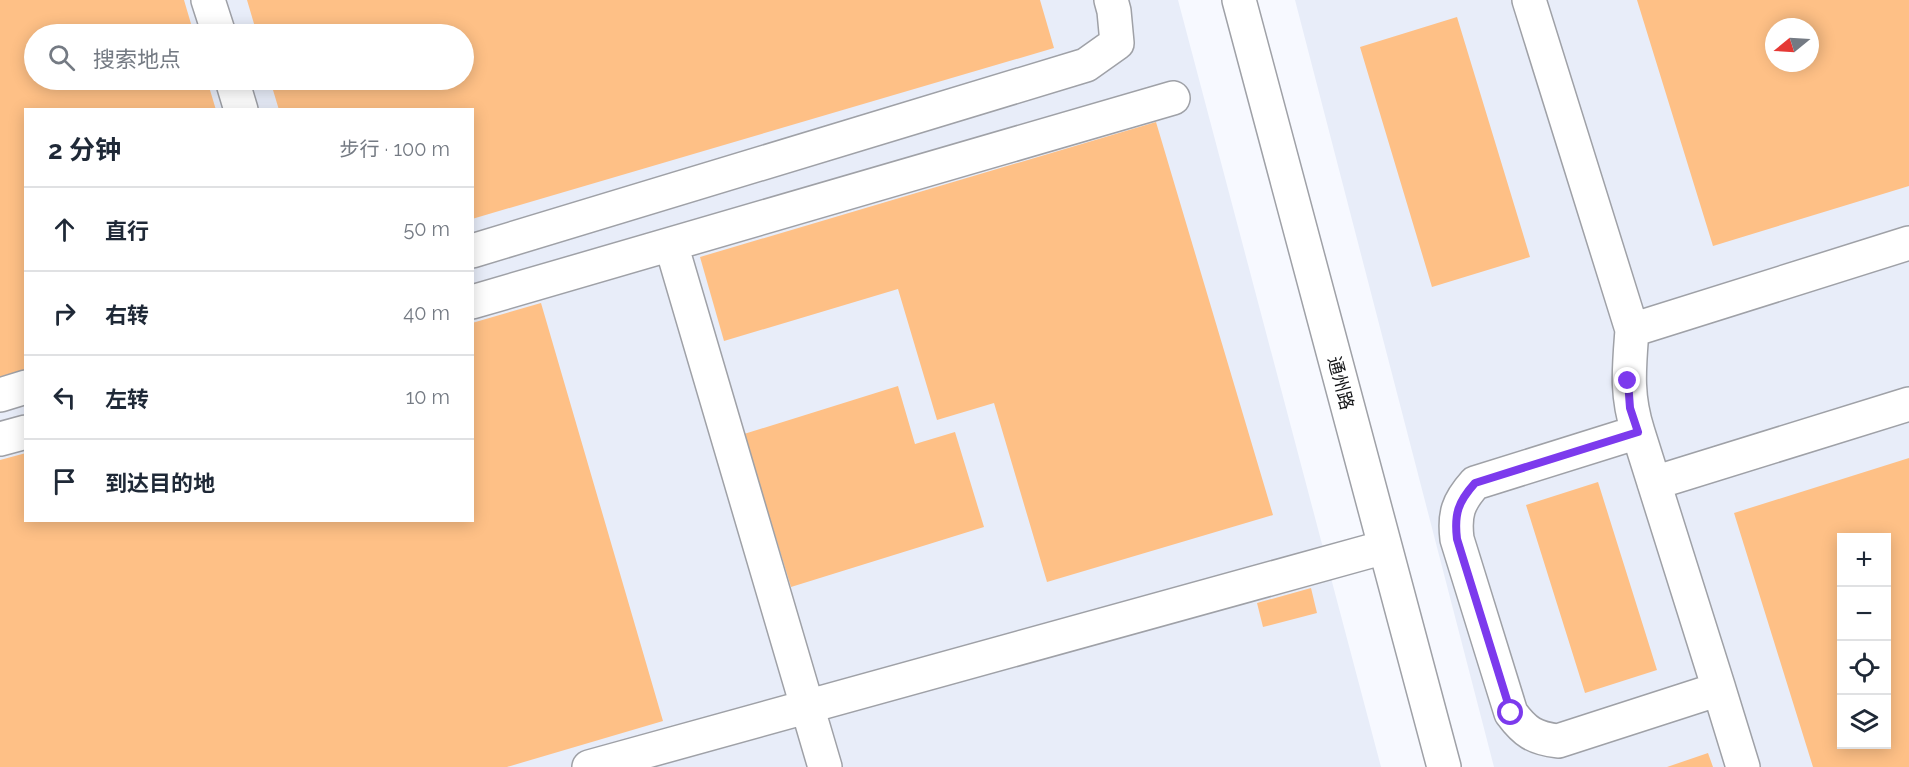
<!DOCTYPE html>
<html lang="zh">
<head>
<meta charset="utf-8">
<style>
  body { margin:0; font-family:Raleway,"Noto Sans SC",sans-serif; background:#f2f2f3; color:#1f2937 }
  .controls { position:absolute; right:18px; bottom:18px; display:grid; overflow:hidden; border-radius:0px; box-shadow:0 3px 15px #0003 }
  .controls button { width:54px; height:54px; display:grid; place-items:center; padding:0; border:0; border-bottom:2px solid #e0e1e3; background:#fff; color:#1f2937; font:30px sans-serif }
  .compass { position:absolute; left:1765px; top:18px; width:54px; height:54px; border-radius:50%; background:#fff; box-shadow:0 3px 15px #0003; rotate:252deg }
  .stop { position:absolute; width:18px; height:18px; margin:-14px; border:4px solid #7c3aed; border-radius:50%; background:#fff }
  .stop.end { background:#7c3aed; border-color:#fff; box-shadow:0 2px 6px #0008 }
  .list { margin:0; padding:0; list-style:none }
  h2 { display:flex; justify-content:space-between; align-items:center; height:78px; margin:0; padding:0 24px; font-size:26px }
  h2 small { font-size:20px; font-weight:400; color:#747a83 }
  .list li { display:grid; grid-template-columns:39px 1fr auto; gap:18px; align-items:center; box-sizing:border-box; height:84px; padding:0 24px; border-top:2px solid #e0e1e3 }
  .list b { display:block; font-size:22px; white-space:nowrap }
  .list em { font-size:20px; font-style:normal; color:#747a83 }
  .icon { flex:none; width:33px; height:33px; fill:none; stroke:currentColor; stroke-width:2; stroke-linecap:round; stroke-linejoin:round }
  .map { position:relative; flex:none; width:1909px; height:767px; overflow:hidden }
  .search { position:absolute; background:#fff; box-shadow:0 3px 15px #0003; left:24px; top:24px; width:450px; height:66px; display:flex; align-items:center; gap:15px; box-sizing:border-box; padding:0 21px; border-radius:33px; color:#747a83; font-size:22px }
  .panel { position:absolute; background:#fff; box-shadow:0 3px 15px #0003; left:24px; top:108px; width:450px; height:414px; border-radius:0px }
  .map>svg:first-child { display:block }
  .built { fill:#e8edf9; fill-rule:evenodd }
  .building { fill:#fec086; fill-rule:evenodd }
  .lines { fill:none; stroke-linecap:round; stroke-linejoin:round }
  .minor-casing { stroke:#9fa1a7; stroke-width:36 }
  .minor { stroke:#fff; stroke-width:33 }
  .route { stroke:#7c3aed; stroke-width:8 }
  .labels { text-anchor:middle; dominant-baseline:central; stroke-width:5; stroke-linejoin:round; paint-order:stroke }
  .street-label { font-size:18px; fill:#121315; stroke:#fff }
</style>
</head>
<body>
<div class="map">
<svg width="1909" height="767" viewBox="0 0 1909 767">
  <rect width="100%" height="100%" fill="#f7f9ff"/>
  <!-- built -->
  <path class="built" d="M0,0H1178L1381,767H0ZM34,34H464V80H34ZM26,110H472V520H26Z
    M1295,0H1909V767H1494ZM1774,27H1810V63H1774ZM1842,538H1886V744H1842Z"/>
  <!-- building -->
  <path class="building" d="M0,0H184L194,34H34V80H207L216,110H26V375L0,383Z
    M247,0H1040L1054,48L472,219V110H279L270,80H464V34H257Z
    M1637,0H1909V186L1713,246ZM1774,27H1810V63H1774Z
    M1457,17L1530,257L1432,287L1360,47Z
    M1156,122L1273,515L1047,582L994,403L937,420L898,289L724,341L700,257Z
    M541,303L663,721L507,767H0V460L26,453V520H472V323Z
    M898,386L915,444L955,432L984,527L791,587L744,434Z
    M1909,458V767H1813L1734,513ZM1842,538H1886V744H1842Z
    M1598,482L1657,670L1585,693L1526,505Z
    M1311,588L1317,613L1263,627L1257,603Z
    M1708,753L1713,767H1667Z"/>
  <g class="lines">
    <defs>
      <path id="minor" d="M208,0L219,34
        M1239,0L1444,767
        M1529,0L1632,330L1909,243
        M232,80L241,110
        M671,244L825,767
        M472,251L1086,65L1117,43L1114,11L1111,0
        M472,302L1173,98
        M1632,330C1629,369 1626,395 1638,432L1719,689L1558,741C1534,738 1525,732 1511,713L1457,539C1454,514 1458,502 1475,483L1638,432
        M0,395L26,387
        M0,439L26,432
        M1654,483L1909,404
        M1719,689L1743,767
        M589,767L1385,547"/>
    </defs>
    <!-- minor casing -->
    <use href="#minor" class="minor-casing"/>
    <!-- minor -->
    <use href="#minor" class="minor"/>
  </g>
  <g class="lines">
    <!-- route -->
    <path class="route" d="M1511,713L1457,539C1454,514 1458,502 1475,483L1638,432L1630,408L1628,381"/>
  </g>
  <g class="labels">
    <!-- street labels -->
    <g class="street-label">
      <text transform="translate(1341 383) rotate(75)">通州路</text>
    </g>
  </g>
</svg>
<div class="controls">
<button>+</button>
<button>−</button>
<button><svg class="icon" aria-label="locate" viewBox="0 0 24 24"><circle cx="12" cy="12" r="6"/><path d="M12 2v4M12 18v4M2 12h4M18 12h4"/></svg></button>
<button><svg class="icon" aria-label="layers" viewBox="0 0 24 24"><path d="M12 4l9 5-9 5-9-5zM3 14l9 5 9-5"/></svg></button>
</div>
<svg class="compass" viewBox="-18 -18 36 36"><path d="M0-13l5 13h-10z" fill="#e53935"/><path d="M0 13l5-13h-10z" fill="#747a83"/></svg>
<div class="stop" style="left:1511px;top:713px"></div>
<div class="stop end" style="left:1628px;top:381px"></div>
<div class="search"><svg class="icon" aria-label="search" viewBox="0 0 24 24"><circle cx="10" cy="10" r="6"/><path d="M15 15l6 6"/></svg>搜索地点</div>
<section class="panel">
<h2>2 分钟<small>步行 · 100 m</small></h2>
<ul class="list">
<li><svg class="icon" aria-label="ahead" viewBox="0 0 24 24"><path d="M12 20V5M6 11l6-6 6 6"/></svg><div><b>直行</b></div><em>50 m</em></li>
<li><svg class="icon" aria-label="right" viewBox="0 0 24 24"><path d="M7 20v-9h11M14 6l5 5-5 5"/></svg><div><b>右转</b></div><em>40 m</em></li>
<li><svg class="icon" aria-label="left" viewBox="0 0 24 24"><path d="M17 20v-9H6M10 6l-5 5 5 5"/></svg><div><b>左转</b></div><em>10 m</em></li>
<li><svg class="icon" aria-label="arrive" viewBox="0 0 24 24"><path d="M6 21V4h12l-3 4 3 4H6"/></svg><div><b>到达目的地</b></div></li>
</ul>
</section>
</div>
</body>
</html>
